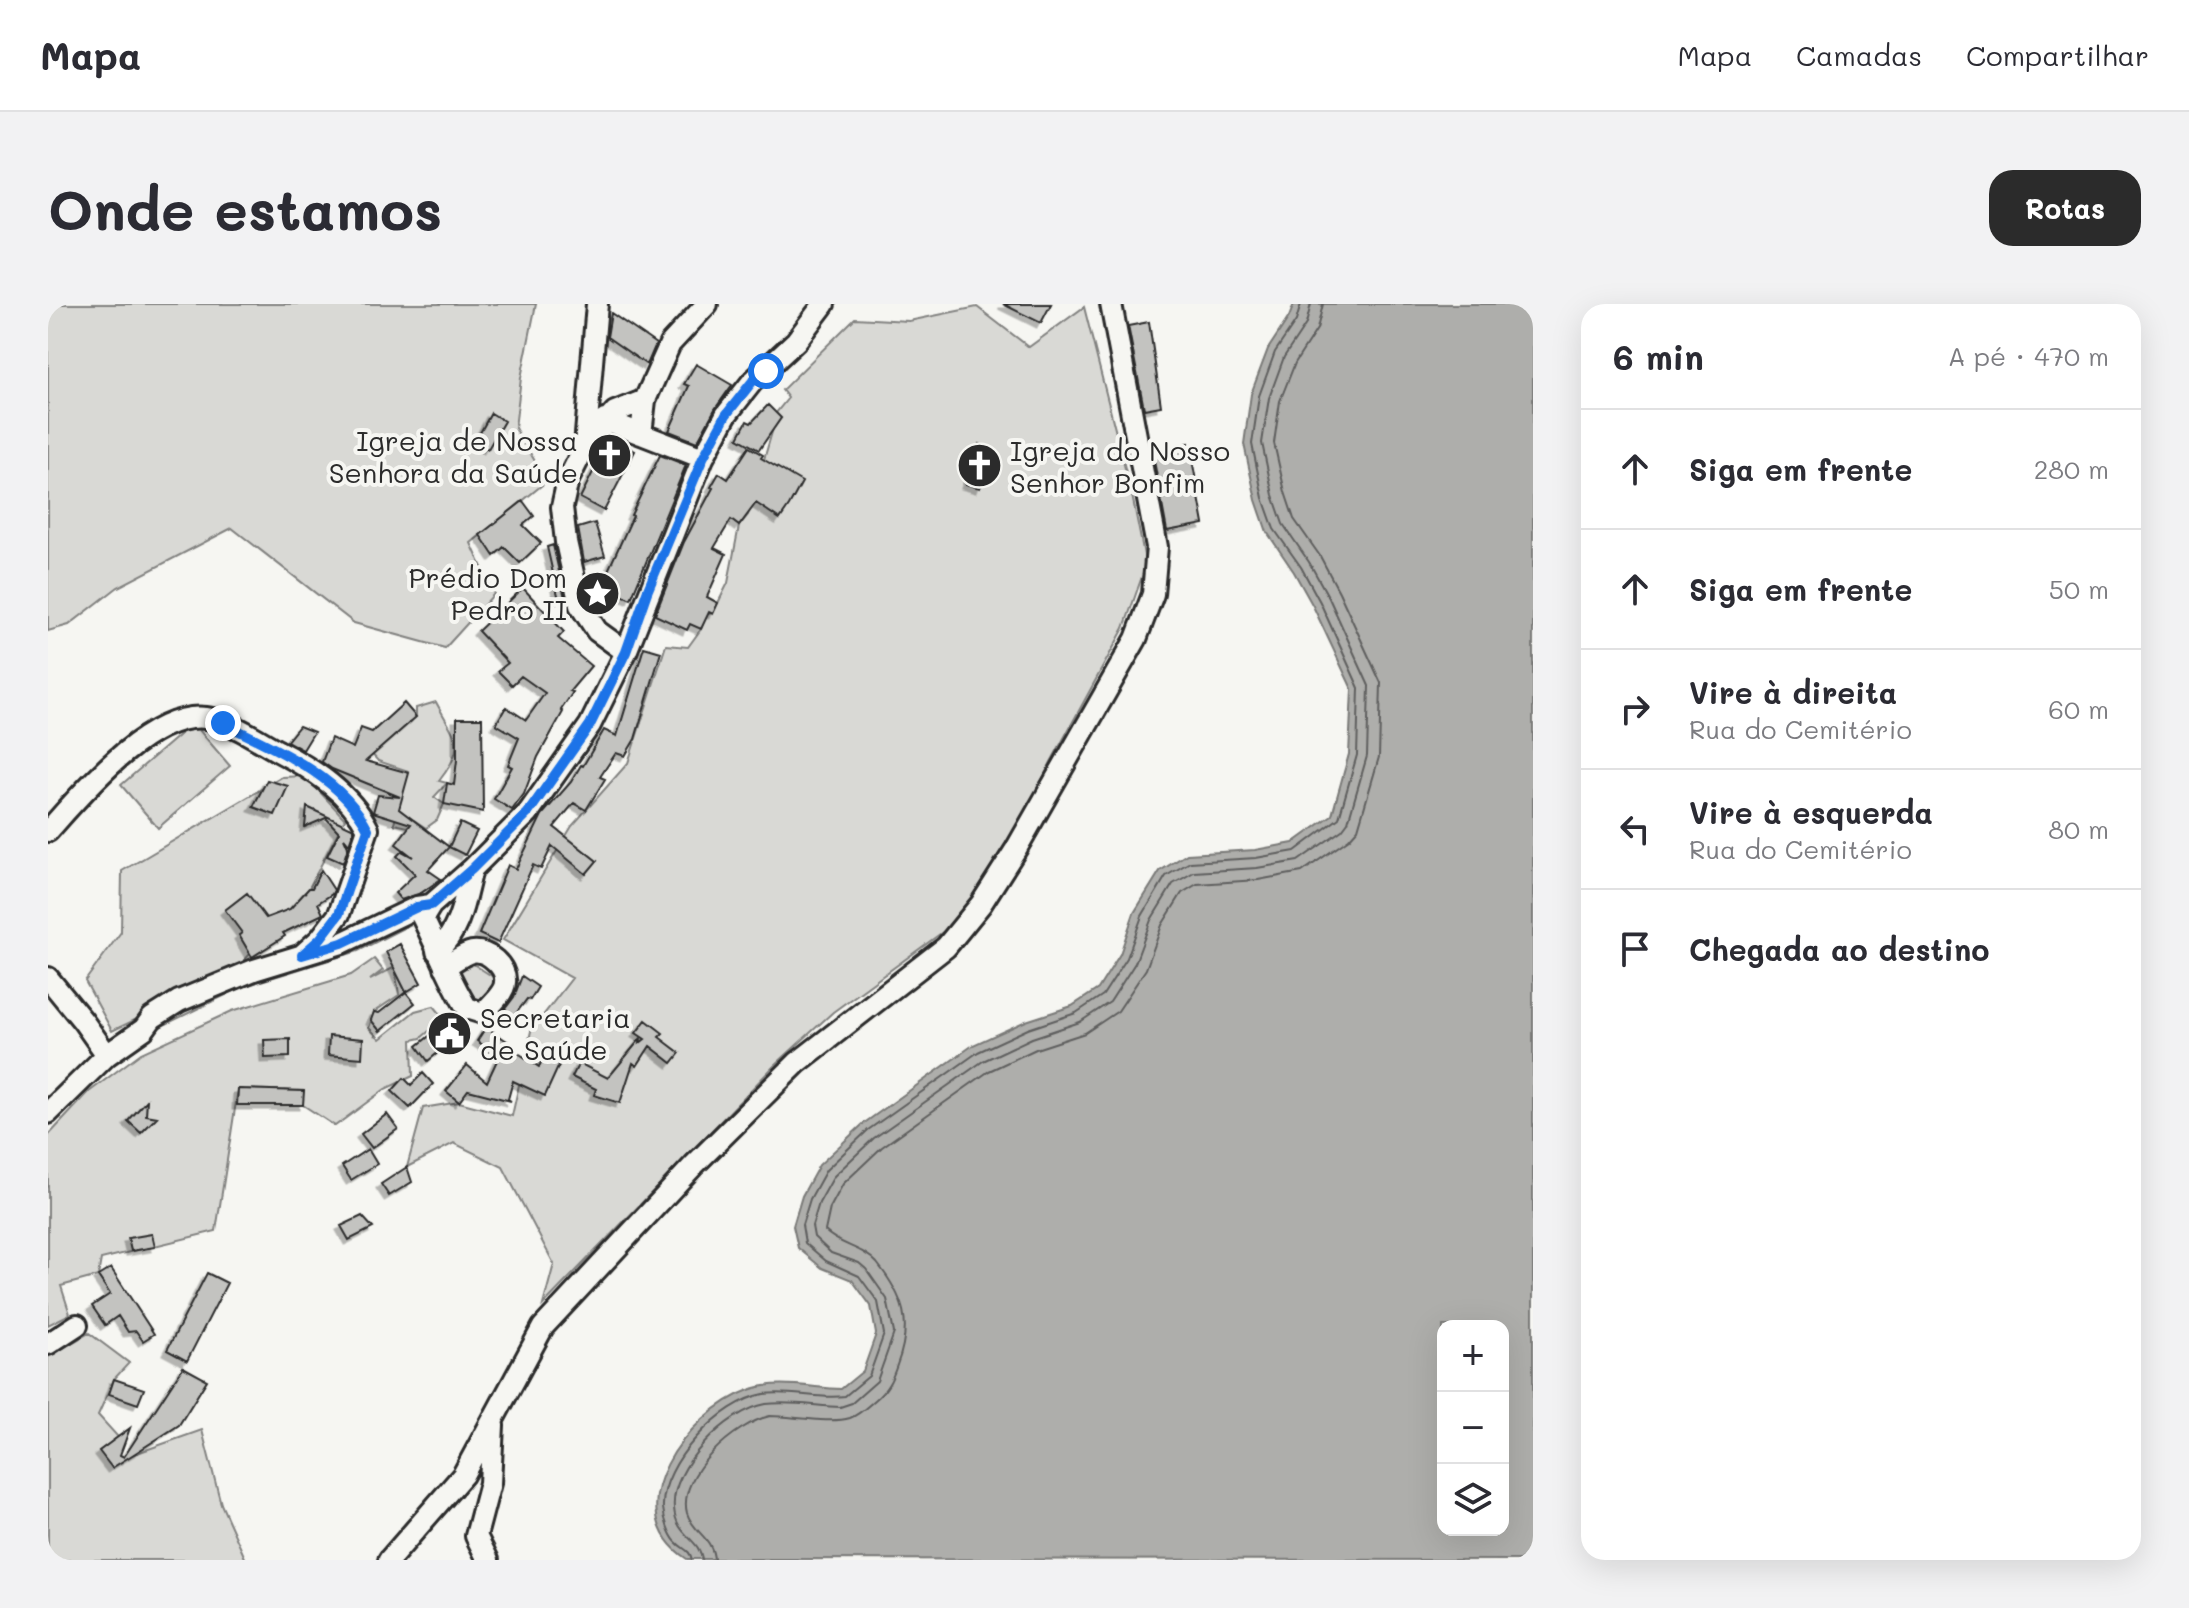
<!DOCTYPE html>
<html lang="pt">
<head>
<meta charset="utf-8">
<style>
  body { margin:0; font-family:Mali,sans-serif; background:#f2f2f3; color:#2b2b33 }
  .controls { position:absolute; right:24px; bottom:24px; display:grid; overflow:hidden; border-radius:16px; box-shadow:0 8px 32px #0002 }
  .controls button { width:72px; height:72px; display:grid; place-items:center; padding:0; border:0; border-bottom:2px solid #e1e1e2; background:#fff; color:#2b2b33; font:40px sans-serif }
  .stop { position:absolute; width:24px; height:24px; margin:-18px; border:6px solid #1a73e8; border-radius:50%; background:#fff }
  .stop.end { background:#1a73e8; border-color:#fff; box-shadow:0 2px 8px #0008 }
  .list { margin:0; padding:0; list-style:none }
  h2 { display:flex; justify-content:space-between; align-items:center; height:104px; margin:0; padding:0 32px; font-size:34px }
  h2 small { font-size:26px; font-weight:400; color:#7c7c81 }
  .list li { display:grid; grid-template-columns:52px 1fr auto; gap:24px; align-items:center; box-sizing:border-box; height:120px; padding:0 32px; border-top:2px solid #e1e1e2 }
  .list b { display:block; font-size:30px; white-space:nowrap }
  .list p { margin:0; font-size:26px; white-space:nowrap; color:#7c7c81 }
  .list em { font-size:26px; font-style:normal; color:#7c7c81 }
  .icon { flex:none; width:44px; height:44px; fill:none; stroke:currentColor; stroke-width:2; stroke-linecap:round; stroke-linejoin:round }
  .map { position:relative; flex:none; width:1485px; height:1256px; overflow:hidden; border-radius:24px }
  header { display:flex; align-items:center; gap:48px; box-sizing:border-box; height:112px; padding:0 40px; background:#fff; border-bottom:2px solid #e1e1e2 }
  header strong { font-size:38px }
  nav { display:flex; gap:44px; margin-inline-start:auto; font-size:28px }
  .intro { display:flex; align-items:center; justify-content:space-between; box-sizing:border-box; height:192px; padding:0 48px }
  h1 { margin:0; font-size:56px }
  .button { padding:20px 36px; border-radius:24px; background:#2b2b2b; color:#fff; font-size:28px; font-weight:700 }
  main { display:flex; gap:48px; padding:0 48px }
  aside { flex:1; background:#fff; border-radius:24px; box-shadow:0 8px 32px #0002 }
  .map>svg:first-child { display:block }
  .green { fill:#d9d9d5; stroke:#828280; stroke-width:2 }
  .water { fill:#aeaeab; stroke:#7a7a78; stroke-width:2; fill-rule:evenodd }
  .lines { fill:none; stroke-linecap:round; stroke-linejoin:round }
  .shore { stroke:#5f5f5e; stroke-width:2 }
  .building { fill:#c3c3c0; stroke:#2b2b2b; stroke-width:2; filter:url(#shadow) }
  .minor-casing { stroke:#2b2b2b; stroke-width:26 }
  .minor { stroke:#f6f6f2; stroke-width:20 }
  .route { stroke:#1a73e8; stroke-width:10 }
  .labels { text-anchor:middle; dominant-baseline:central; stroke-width:8; stroke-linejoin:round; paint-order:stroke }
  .poi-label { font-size:28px; fill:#2b2b2b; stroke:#f6f6f2; text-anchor:end }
</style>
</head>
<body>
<header>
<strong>Mapa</strong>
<nav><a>Mapa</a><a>Camadas</a><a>Compartilhar</a></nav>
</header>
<div class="intro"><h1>Onde estamos</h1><a class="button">Rotas</a></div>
<main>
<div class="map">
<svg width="1485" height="1256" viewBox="0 0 1485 1256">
  <defs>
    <filter id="shadow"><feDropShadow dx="-4.5" dy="4.5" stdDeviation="0" flood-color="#0004"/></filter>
  </defs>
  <rect width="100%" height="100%" fill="#f6f6f2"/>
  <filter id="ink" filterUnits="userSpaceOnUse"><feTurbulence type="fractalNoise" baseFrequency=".0125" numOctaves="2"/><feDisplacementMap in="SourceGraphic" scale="16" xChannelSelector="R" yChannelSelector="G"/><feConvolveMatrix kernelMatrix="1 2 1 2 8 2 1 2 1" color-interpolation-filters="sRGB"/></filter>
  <g filter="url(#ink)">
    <!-- green -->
    <path class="green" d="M0,0H488L473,74L467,124L499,177L423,239L446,290L397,344L306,319L184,224L70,283L21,321L0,327Z
      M929,3L981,43L1036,3L1085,196L1098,261L1076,324L1003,458L933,600L785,708L726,762L495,1001L506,960L455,863L406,839L359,863L375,804L411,798L464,812L483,727L524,674L455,636L524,522L580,459L618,341L640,343L653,325L659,310L665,309L680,279L691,222L700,211L726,121L733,114L728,109L740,94L734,86L807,14L861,17Z
      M388,398C408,436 420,440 391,477L399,479L386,493L396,500L389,516L378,524L366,516L360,523L346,520L360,467L330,457L320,446L327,429L338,439L368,413V404Z
      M145,419L182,462L110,524L73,481Z
      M257,472L297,515L261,584L186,668L64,727L37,677L73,628L74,567L234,473Z
      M369,603L375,614L310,647L194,683L110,724L96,725L104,714Z
      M326,655L335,666L322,676L347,663L351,691L326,708L321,724L332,735L367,707L386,702L396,714L373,734L364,736L365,772L337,785L287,822L255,801V787L190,785L168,927L53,955L50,972L13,982L22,1010L0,1021V832L41,788L93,749L184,707L303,671Z
      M419,656L453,678L437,701L406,677Z
      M41,1029L81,1059L66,1075L50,1111L70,1133L52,1147L61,1159L154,1126L173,1200L198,1256H0V1053Z"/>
    <!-- water -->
    <path class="water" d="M1246,0H1485V1256L639,1255C565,1206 640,1108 701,1086C728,1075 764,1084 793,1085L815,1067L828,1030L823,1002L804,976L774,964L750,944L745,922L754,892L771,861L815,820L925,741L978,717L1024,702L1050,685L1072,650L1086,609L1112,567L1139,550L1207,546L1245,539L1284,511L1301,450L1304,385L1265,302L1246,268L1219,228L1208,196L1196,140L1203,90L1220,45L1241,13ZM1455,1022V1226H1395V1022Z"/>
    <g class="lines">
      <!-- shore -->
      <path class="shore" d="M644,1256C642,1245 635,1246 628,1238C621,1231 616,1214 615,1204C613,1159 674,1097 716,1090C743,1086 771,1096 797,1092L821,1072L836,1030L830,998L811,972L778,957L757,939L754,921L762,895L778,866L820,826L930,748L980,725L1028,709L1055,691L1079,654L1094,612L1118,572L1142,558L1208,554L1247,547L1291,514L1309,451L1311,384L1272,298L1253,263L1226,225L1215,194L1204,140L1211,92L1227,48L1248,17L1253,0
        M654,1256C652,1234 628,1233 626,1204C622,1164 680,1106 718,1100C742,1097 768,1102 792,1103L804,1099L829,1077L846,1029L839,995L818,965L811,959L783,949L766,933L764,922L771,899L786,872L826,834L935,757L984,734L1032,718L1062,698L1087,659L1103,616L1125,580L1146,568L1209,564L1250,557L1294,526L1300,518L1319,452L1321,382L1281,294L1261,258L1235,220L1225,191L1214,139L1221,94L1236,53L1258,20L1263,0
        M666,1256C665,1233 645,1229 639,1209C629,1171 688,1119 722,1112C744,1112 782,1120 802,1114C811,1111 819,1103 827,1096C839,1086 844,1076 849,1061C865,1019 856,993 829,959C815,943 792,942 777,927L782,904L795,880L834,843L941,767L988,745L1037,729L1070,707L1098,665L1114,621L1134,589L1149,580L1210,576L1254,568L1301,535L1310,525L1331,453L1333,379L1291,288L1272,252L1246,215L1237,188L1226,139L1232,97L1247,59L1269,25L1275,0"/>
    </g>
    <!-- building -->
    <path class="building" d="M955,0H1003L993,19Z
      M563,9L608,40L599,61L559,33Z
      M1101,18L1113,102L1096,105L1080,22Z
      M648,60L684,81L667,105L649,138L621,127L641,82L636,80Z
      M720,101L733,114L711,146L690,134L699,117L703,119Z
      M443,109L456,117L440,145L427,138Z
      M1141,139L1156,220L1119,227L1104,146Z
      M574,140L587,147L556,207L532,194L556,146L567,152Z
      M931,140L945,145L932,184L918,180Z
      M701,143L715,151L713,154L754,178L741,202L732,215L708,199L691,222L683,216L666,244L678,250L659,293L670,299L665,310L661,308L653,325L642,320L639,326L607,311L636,238L665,184L663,183L671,169L680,175Z
      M612,151L638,161L583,295L553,282L585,212L583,211Z
      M475,197L486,212L475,221L493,239L472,259L456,243L446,252L432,231Z
      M547,219L557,252L536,258L530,224Z
      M505,241L517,294L511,296L499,243Z
      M475,284L516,328L510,334L543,362L522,387L525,388L513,406L515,408L490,453L476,490L464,506L446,495L464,463L460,461L471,434L448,420L458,403L478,416L497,389L473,372L464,381L450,367L460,359L430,327Z
      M596,343L613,348L587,435L577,452L568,449L552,473L557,475L538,506L526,499L506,523L549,557L538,570L504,542L493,565L485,561L450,639L431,630L460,561L468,565L494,511L523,478L533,461L535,462L556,426L569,432Z
      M356,399L368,413L318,457L361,469L351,505L401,543L380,566L393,575L373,589L353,596L347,589L367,570L349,552L354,547L365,553L348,540L363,520L325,508L330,491L352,493L284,465L274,458L283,434L305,444L313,424L324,428Z
      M409,414H434L435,508L396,500L399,479L406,481L409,456Z
      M251,422L266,428L255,446L239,437Z
      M219,476L240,482L227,511L205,503Z
      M259,503L304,524L306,526L301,540L296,534L300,543L295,559L279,552L291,528L278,514L257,523Z
      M412,519L429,527L417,551L401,543Z
      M273,566L286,586L284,590L270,599L275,610L235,629L237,632L204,653L191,631L194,629L177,606L199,589L218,614L242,605L261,584H264Z
      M352,640L373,679L358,688L338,648Z
      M474,672L490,683L482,696L479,695L466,712L457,705L466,693Z
      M358,688L367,699L332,727L323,716L326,708L331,709Z
      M598,716L615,729L611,733L632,749L624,759L602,742L589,762L585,759L572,799L546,791L548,785L524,773L531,759L560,774L593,734L592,739L597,735L588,729Z
      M395,721L406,735L380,757L369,742Z
      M438,723L459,737L457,740L491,763L496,752L512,759L497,792L465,777L460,795L463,797L420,786L411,798L398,787L419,761L439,778L451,752L429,737Z
      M281,732L315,735L314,754L280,751Z
      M242,735V753L217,754L216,736Z
      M375,769L385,780L362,804L344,787L356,774L363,781Z
      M190,785L256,787L255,801H189Z
      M99,796L98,811L109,813L93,829L80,817Z
      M339,810L350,825L324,844L313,830Z
      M320,845L329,860L303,876L294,862Z
      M359,863L364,878L341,892L333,880Z
      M314,912L325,924L301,936L293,922Z
      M104,930L107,943L83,947L80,934Z
      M63,964L106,1030L95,1037L88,1027L80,1028L70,1012L57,1021L44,1002L62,990L50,972Z
      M159,969L179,979L139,1057L119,1046Z
      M135,1063L159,1076L131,1121L64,1164L51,1147L82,1124L72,1151L76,1153Z
      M66,1075L96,1085L90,1100L61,1090Z"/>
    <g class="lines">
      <defs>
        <path id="minor" d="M557,116L655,154
          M593,130L597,96L622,40L659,0
          M537,142L549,0
          M578,348L549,327L532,301L518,238L514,203L520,176L537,142L567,108L597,96
          M0,527C34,489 102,407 158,414C183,417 208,435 230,447C265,465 302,489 320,525L291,610L272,635L254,651
          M369,603C387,636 399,672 419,704L435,709C442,702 457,688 457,678C459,663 439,645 424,648C415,650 405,658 397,663
          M375,614L383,601L424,565L480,509L542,421L578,348L655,154L678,111L704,78L748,37L776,0
          M389,647C413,625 416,596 424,565
          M0,674L35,717L59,751
          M0,809L59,751L96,725L104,714L131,697L206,666L294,639L369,603L383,601
          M0,1040L29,1021
          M341,1256L415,1171L495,1023L646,861L749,759L898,643L933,600L968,545L1088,335L1105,290L1109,243L1063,0
          M440,1256L428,1232L442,1179L445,1121"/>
      </defs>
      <!-- minor casing -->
      <use href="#minor" class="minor-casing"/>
      <!-- minor -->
      <use href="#minor" class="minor"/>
    </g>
  </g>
  <g class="lines" filter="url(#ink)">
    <!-- route -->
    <path class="route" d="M175,419C227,445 292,471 320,525L291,610L272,635L254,651L294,639L369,603L383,601L424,565L480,509L542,421L578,348L599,288L655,154L678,111L704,78L718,67"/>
  </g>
  <!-- icons -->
  <defs>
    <symbol id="church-disc" viewBox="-11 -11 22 22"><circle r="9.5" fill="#2b2b2b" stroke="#f6f6f2"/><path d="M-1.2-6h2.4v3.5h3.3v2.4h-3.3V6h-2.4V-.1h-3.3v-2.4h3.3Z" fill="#fff"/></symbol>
    <symbol id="sight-disc" viewBox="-11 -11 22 22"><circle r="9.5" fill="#2b2b2b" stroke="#f6f6f2"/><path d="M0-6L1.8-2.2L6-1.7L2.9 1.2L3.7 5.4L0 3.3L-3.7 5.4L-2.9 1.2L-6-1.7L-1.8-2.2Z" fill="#fff"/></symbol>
    <symbol id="civic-disc" viewBox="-11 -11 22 22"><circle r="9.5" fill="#2b2b2b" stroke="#f6f6f2"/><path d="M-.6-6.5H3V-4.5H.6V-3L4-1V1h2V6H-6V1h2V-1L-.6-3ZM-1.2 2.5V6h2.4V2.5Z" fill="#fff"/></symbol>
  </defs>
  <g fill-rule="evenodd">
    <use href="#church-disc" x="536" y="126" width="51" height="51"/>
    <use href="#church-disc" x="906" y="136" width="51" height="51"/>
    <use href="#sight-disc" x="524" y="264" width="51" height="51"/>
    <use href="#civic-disc" x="376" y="704" width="51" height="51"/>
  </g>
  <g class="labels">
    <!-- poi labels -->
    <g class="poi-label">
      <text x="530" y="136">Igreja de Nossa<tspan x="530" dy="32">Senhora da Saúde</tspan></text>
      <text x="962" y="146" text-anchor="start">Igreja do Nosso<tspan x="962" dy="32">Senhor Bonfim</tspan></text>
      <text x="519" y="273">Prédio Dom<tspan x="519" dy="32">Pedro II</tspan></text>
      <text x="432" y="713" text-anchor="start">Secretaria<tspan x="432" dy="32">de Saúde</tspan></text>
    </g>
  </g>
</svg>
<div class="controls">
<button>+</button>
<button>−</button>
<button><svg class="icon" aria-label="layers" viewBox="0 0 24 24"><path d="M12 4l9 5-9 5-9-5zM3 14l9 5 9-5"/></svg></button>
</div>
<div class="stop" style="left:718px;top:67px"></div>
<div class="stop end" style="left:175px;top:419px"></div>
</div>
<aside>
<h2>6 min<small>A pé · 470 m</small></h2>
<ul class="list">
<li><svg class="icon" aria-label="ahead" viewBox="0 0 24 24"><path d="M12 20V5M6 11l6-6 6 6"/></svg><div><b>Siga em frente</b></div><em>280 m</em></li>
<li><svg class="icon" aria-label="ahead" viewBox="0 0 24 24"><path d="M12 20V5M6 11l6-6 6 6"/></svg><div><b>Siga em frente</b></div><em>50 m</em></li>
<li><svg class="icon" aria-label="right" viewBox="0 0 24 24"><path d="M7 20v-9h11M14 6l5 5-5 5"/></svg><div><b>Vire à direita</b><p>Rua do Cemitério</p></div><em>60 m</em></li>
<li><svg class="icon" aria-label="left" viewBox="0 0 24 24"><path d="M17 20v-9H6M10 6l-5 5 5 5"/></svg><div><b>Vire à esquerda</b><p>Rua do Cemitério</p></div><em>80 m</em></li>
<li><svg class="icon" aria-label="arrive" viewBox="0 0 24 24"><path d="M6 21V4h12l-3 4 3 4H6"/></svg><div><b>Chegada ao destino</b></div></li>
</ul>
</aside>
</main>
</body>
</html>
